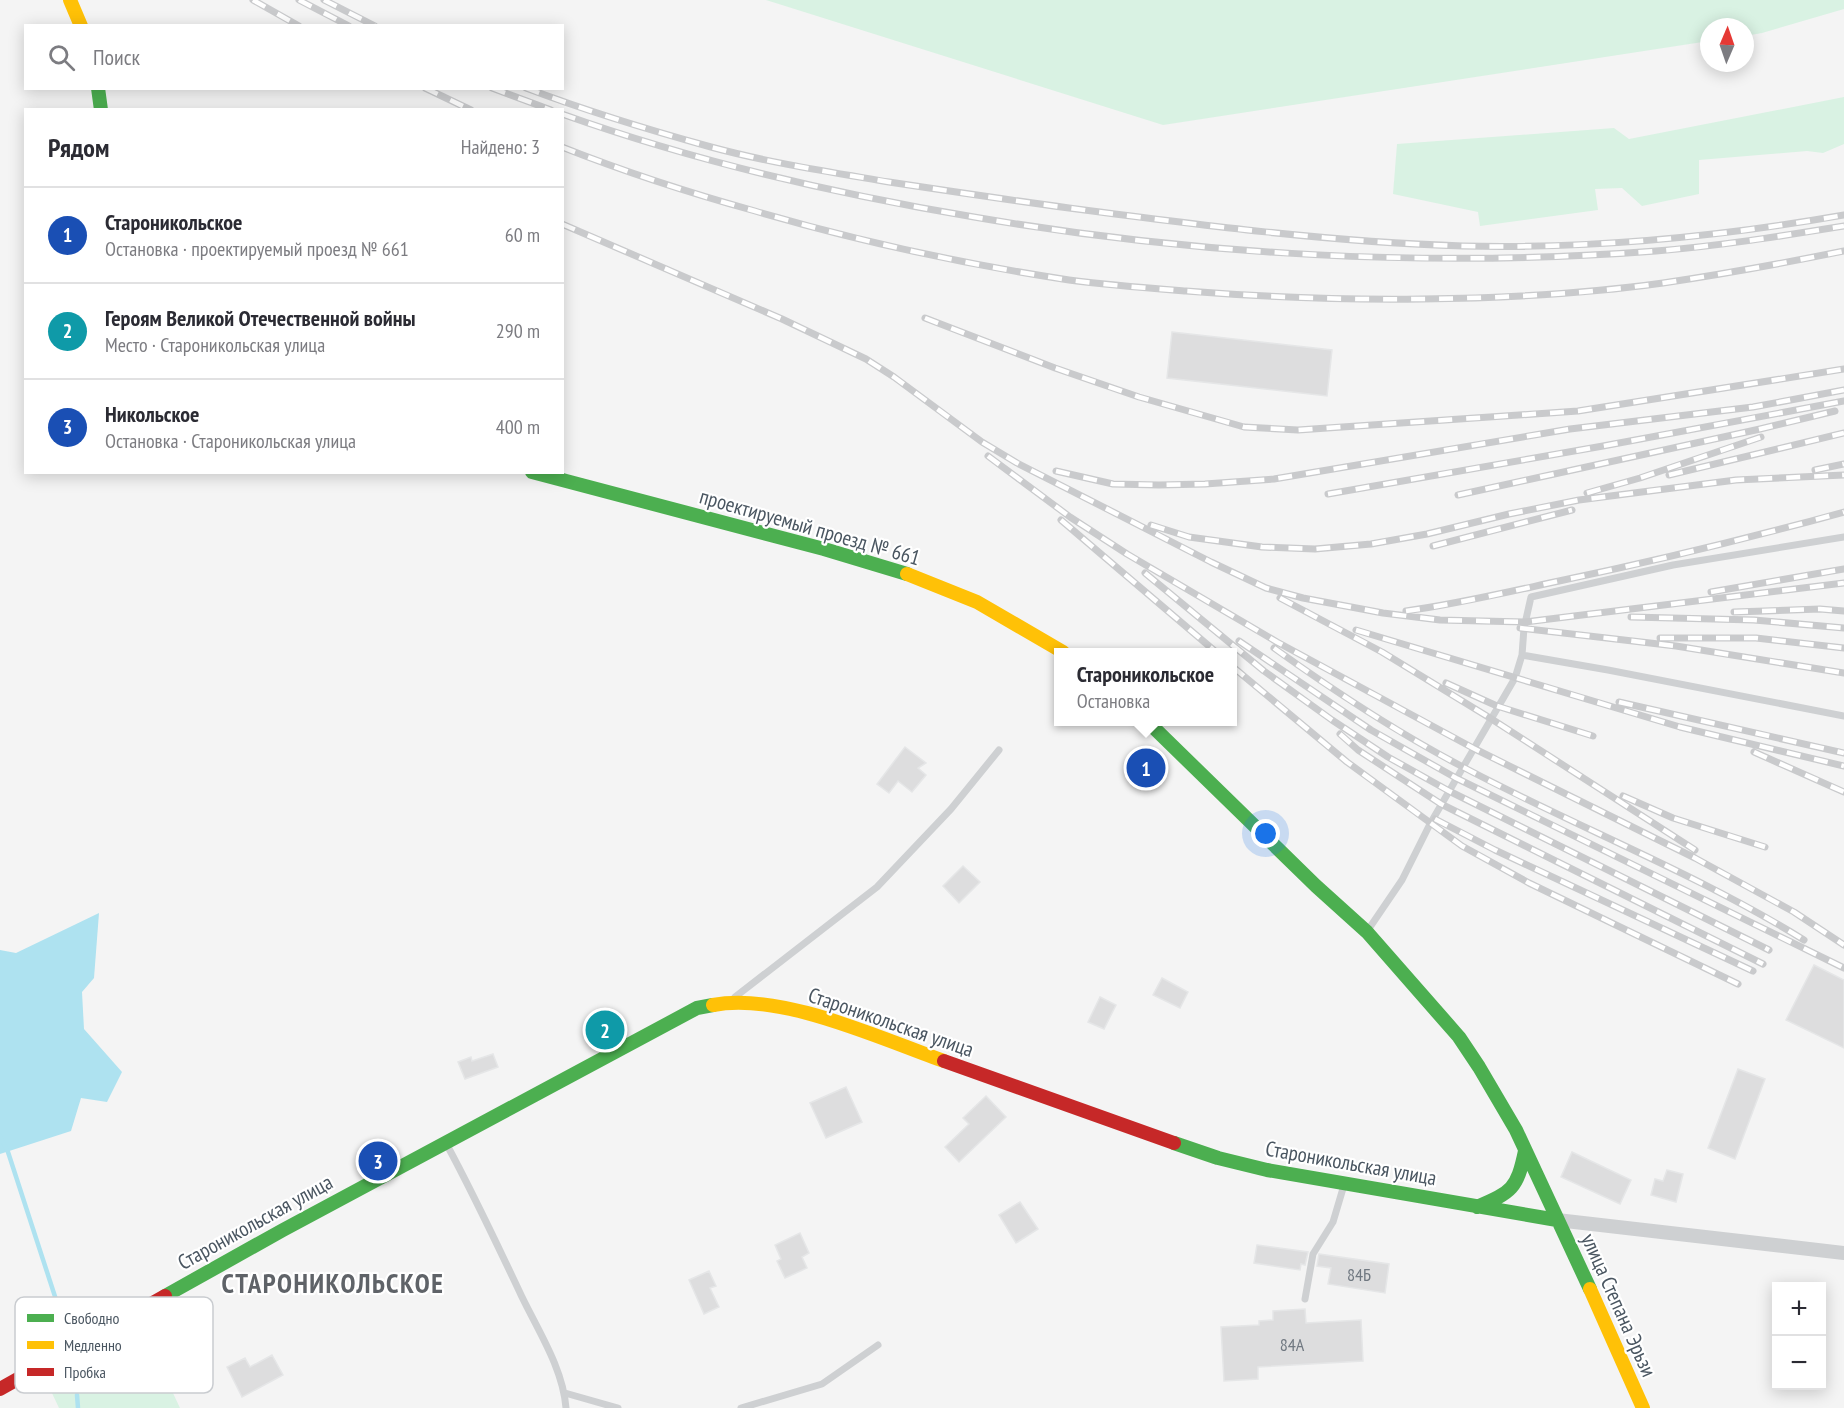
<!DOCTYPE html>
<html lang="ru">
<head>
<meta charset="utf-8">
<style>
  body { margin:0; font-family:"PT Sans Narrow",sans-serif; background:#f2f2f3; color:#2b2b33 }
  .controls { position:absolute; right:18px; bottom:18px; display:grid; overflow:hidden; border-radius:0px; box-shadow:0 3px 15px #0003 }
  .controls button { width:54px; height:54px; display:grid; place-items:center; padding:0; border:0; border-bottom:2px solid #e1e1e2; background:#fff; color:#2b2b33; font:30px sans-serif }
  .compass { position:absolute; left:1700px; top:18px; width:54px; height:54px; border-radius:50%; background:#fff; box-shadow:0 3px 15px #0003; rotate:2deg }
  .you { position:absolute; left:1266px; top:834px; width:21px; height:21px; margin:-15px; border:4px solid #fff; border-radius:50%; background:#1a73e8; box-shadow:0 0 0 9px #1a73e833 }
  .badge { display:grid; place-items:center; width:39px; height:39px; border-radius:50%; background:#111827; color:#fff; font-size:20px; font-weight:700 }
  .pin { position:absolute; translate:-50% -50%; border:3px solid #fff; box-shadow:0 2px 6px #0006 }
  .popup { position:absolute; left:1054px; top:648px; width:183px; height:78px; box-sizing:border-box; display:grid; place-content:center; border-radius:0px; background:#fff; filter:drop-shadow(0 2px 4px #0005); font-size:20px; white-space:nowrap; color:#7c7c81 }
  .popup b { font-size:22px; color:#2b2b33 }
  .popup::after { content:''; position:absolute; left:50%; top:100%; margin-left:-12px; border:12px solid transparent; border-top-color:#fff }
  .list { margin:0; padding:0; list-style:none }
  h2 { display:flex; justify-content:space-between; align-items:center; height:78px; margin:0; padding:0 24px; font-size:26px }
  h2 small { font-size:20px; font-weight:400; color:#7c7c81 }
  .list li { display:grid; grid-template-columns:39px 1fr auto; gap:18px; align-items:center; box-sizing:border-box; height:96px; padding:0 24px; border-top:2px solid #e1e1e2 }
  .list b { display:block; font-size:22px; white-space:nowrap }
  .list p { margin:0; font-size:20px; white-space:nowrap; color:#7c7c81 }
  .list em { font-size:20px; font-style:normal; color:#7c7c81 }
  .icon { flex:none; width:33px; height:33px; fill:none; stroke:currentColor; stroke-width:2; stroke-linecap:round; stroke-linejoin:round }
  .map { position:relative; flex:none; width:1844px; height:1408px; overflow:hidden }
  .search { position:absolute; background:#fff; box-shadow:0 3px 15px #0003; left:24px; top:24px; width:540px; height:66px; display:flex; align-items:center; gap:15px; box-sizing:border-box; padding:0 21px; border-radius:0px; color:#7c7c81; font-size:22px }
  .panel { position:absolute; background:#fff; box-shadow:0 3px 15px #0003; left:24px; top:108px; width:540px; height:366px; border-radius:0px }
  .map>svg:first-child { display:block }
  .green { fill:#d9f2e3 }
  .water { fill:#aee2f0 }
  .lines { fill:none; stroke-linecap:round; stroke-linejoin:round }
  .stream { stroke:#aee2f0; stroke-width:4.5 }
  .building { fill:#ddddde; stroke:#e5e6e7; stroke-width:1.5 }
  .lane { stroke:#ced0d2; stroke-width:7 }
  .street { stroke:#ced0d2; stroke-width:14 }
  .fast { stroke:#4caf50; stroke-width:14 }
  .slow { stroke:#ffc107; stroke-width:14 }
  .jam { stroke:#c62828; stroke-width:14 }
  .rail-casing { stroke:#c9cacc; stroke-width:7 }
  .rail { stroke:#fff; stroke-width:4.5; stroke-dasharray:14; stroke-linecap:butt }
  .labels { text-anchor:middle; dominant-baseline:central; stroke-width:4.5; stroke-linejoin:round; paint-order:stroke }
  .number-label { font-size:18px; fill:#707881 }
  .street-label { font-size:21px; fill:#4a5661; stroke:#fff }
  .district-label { font-size:27px; font-weight:bold; letter-spacing:1.5px; fill:#5f6368; stroke:#fff }
  .key { fill:#fff; stroke:#c9ccd0; stroke-width:1.5 }
  .key-label { font-size:16px; fill:#4a5661 }
</style>
</head>
<body>
<div class="map">
<svg width="1844" height="1408" viewBox="0 0 1844 1408">
  <rect width="100%" height="100%" fill="#f4f4f4"/>
  <!-- green -->
  <path class="green" d="M766,0H1844V9L1762,33L1745,36V27H1709V41L1163,125Z
    M1844,97V144L1823,153L1807,151L1699,160V194L1642,206L1622,188L1595,189L1598,210L1480,226L1478,212L1393,194L1397,144L1614,128L1629,139Z
    M148,1340L180,1408H59L51,1391L120,1344Z"/>
  <!-- water -->
  <path class="water" d="M99,913L94,978L82,992L84,1029L122,1072L107,1102L81,1098L71,1131L0,1154V950L16,953Z"/>
  <g class="lines">
    <!-- stream -->
    <path class="stream" d="M0,1136L8,1152L62,1318
      M77,1395L78,1408"/>
  </g>
  <!-- building -->
  <path class="building" d="M1172,332L1332,350L1327,396L1167,378Z
    M905,747L926,763L918,768L926,775L912,792L898,781L889,793L877,784Z
    M963,866L980,882L959,903L943,886Z
    M1814,965L1844,980V1048L1786,1020Z
    M1162,978L1188,992L1180,1008L1153,995Z
    M1100,997L1116,1005L1104,1029L1088,1022Z
    M493,1054L498,1067L465,1079L458,1062L471,1057L472,1061Z
    M1738,1069L1765,1079L1735,1159L1708,1148Z
    M846,1087L862,1122L826,1138L810,1103Z
    M986,1096L1006,1117L959,1162L945,1147L969,1124L963,1118Z
    M1572,1152L1631,1180L1620,1204L1561,1177Z
    M1667,1170L1683,1174L1676,1202L1651,1195L1655,1179L1663,1181Z
    M1020,1202L1038,1229L1016,1243L999,1215Z
    M800,1233L809,1253L802,1257L807,1268L785,1278L777,1261L781,1259L775,1245Z
    M1257,1245L1308,1252L1305,1265L1301,1264L1300,1270L1254,1263Z
    M1319,1254L1389,1264L1385,1293L1328,1284L1331,1268L1317,1266Z
    M709,1271L716,1286L710,1288L719,1307L704,1314L689,1280Z
    M1305,1309L1306,1323L1361,1320L1363,1361L1258,1367V1379L1224,1381L1221,1327L1259,1325V1321L1273,1320V1311Z
    M272,1355L283,1375L242,1397L227,1367L245,1358L250,1367Z"/>
  <g class="lines">
    <!-- lane -->
    <path class="lane" d="M1522,655L1608,670L1844,716
      M1368,930L1402,880L1430,824L1515,678L1522,655L1524,628L1531,597L1673,565L1844,537
      M735,997L877,887L951,809L999,750
      M447,1145C474,1195 498,1246 522,1297C539,1332 563,1369 566,1408
      M1305,1299L1313,1254L1333,1222L1344,1185
      M565,1393L618,1408
      M741,1408L822,1384L878,1345"/>
    <!-- street -->
    <path class="street" d="M1557,1220L1844,1253"/>
    <!-- fast -->
    <path class="fast" d="M98,88L101,110
      M532,472L824,549L907,574
      M1148,722L1316,886L1367,932L1459,1037L1479,1067L1516,1130L1590,1289
      M1174,1143L1218,1158L1267,1170L1557,1220
      M1477,1207C1512,1192 1517,1189 1525,1151
      M165,1296L283,1230L697,1008L713,1005"/>
    <!-- slow -->
    <path class="slow" d="M70,0L81,26
      M907,574L977,602L1063,652
      M713,1005C781,992 879,1038 944,1061
      M1590,1289L1643,1408"/>
    <!-- jam -->
    <path class="jam" d="M944,1061L1174,1143
      M0,1389L165,1296"/>
    <defs>
      <path id="rail" d="M253,0L299,26
        M299,0L349,26
        M324,0L375,26
        M425,88L471,110
        M492,88L551,110
        M526,88C587,111 649,130 711,147C770,163 830,172 889,182C949,191 1009,200 1069,208C1199,225 1331,242 1463,246C1591,249 1718,237 1844,215
        M562,114C694,161 836,194 974,217C1196,255 1431,268 1656,251C1719,246 1782,236 1844,226
        M562,147C625,172 690,193 755,211C858,241 963,264 1069,280C1107,285 1147,288 1186,291C1264,297 1343,300 1422,299C1502,298 1584,294 1663,283C1724,274 1784,263 1844,251
        M562,224L782,319L866,359L894,377L982,442L1017,463L1211,562L1266,588L1303,598L1383,613L1440,620L1525,622L1844,583
        M925,318L1055,368L1139,397L1244,427L1298,430L1578,411L1844,369
        M988,456L1070,517L1127,554L1277,642L1473,748L1695,858L1794,912L1844,945
        M1815,470L1844,464
        M1056,471L1113,484L1159,485L1205,484L1274,479L1570,429L1753,407L1844,390
        M1669,475L1844,433
        M1587,493L1640,478L1761,437
        M1328,494L1603,446L1844,401
        M1458,495L1760,429L1835,411
        M1061,520L1216,652
        M1151,525L1189,537L1262,547L1315,549L1371,544L1427,534L1509,514L1579,500L1736,480L1844,475
        M1433,546L1572,510
        M1145,573L1264,671L1332,720L1388,757L1449,791L1769,950
        M1711,592L1844,569
        M1280,598L1382,652L1490,718L1695,850
        M1406,611C1457,604 1508,592 1559,581C1655,561 1750,538 1844,512
        M1734,612L1820,609L1844,611
        M1631,617L1754,620L1844,628
        M1520,628L1676,646L1844,673
        M1356,630L1680,727L1844,766
        M1660,638H1756L1844,648
        M1239,641L1371,730L1456,778L1844,968
        M1274,648C1334,691 1398,733 1463,767C1576,827 1696,873 1804,940
        M1233,667L1347,762L1462,846L1529,883L1738,984
        M1446,683L1497,706L1593,736
        M1619,702L1844,753
        M1340,734L1358,750L1441,804L1763,964
        M1754,752L1844,792
        M1623,796L1673,818L1765,847
        M1435,819L1495,850L1753,971"/>
    </defs>
    <!-- rail casing -->
    <use href="#rail" class="rail-casing"/>
    <!-- rail -->
    <use href="#rail" class="rail"/>
  </g>
  <g class="labels">
    <!-- number labels -->
    <g class="number-label">
      <text x="1359" y="1274">84Б</text>
      <text x="1292" y="1344">84А</text>
    </g>
    <!-- street labels -->
    <g class="street-label">
      <text transform="translate(810 527) rotate(16)">проектируемый проезд № 661</text>
      <text transform="translate(891 1022) rotate(19)">Староникольская улица</text>
      <text transform="translate(1351 1163) rotate(10)">Староникольская улица</text>
      <text transform="translate(255 1222) rotate(-29)">Староникольская улица</text>
      <text transform="translate(1619 1305) rotate(66)">улица Степана Эрьзи</text>
    </g>
    <!-- district labels -->
    <g class="district-label">
      <text x="333" y="1283">СТАРОНИКОЛЬСКОЕ</text>
    </g>
  </g>
  <!-- legend -->
  <rect x="15" y="1297" width="198" height="96" rx="9" class="key"/>
  <rect x="27" y="1314" width="27" height="8" fill="#4caf50"/>
  <rect x="27" y="1341" width="27" height="8" fill="#ffc107"/>
  <rect x="27" y="1368" width="27" height="8" fill="#c62828"/>
  <g class="key-label">
    <text x="64" y="1324">Свободно</text>
    <text x="64" y="1351">Медленно</text>
    <text x="64" y="1378">Пробка</text>
  </g>
</svg>
<div class="controls">
<button>+</button>
<button>−</button>
</div>
<svg class="compass" viewBox="-18 -18 36 36"><path d="M0-13l5 13h-10z" fill="#e53935"/><path d="M0 13l5-13h-10z" fill="#7c7c81"/></svg>
<div class="you"></div>
<div class="pin badge" style="left:1146px;top:768px;background:#1a4fb4">1</div>
<div class="popup"><b>Староникольское</b>Остановка</div>
<div class="pin badge" style="left:605px;top:1030px;background:#0f9aa8">2</div>
<div class="pin badge" style="left:378px;top:1161px;background:#1a4fb4">3</div>
<div class="search"><svg class="icon" aria-label="search" viewBox="0 0 24 24"><circle cx="10" cy="10" r="6"/><path d="M15 15l6 6"/></svg>Поиск</div>
<section class="panel">
<h2>Рядом<small>Найдено: 3</small></h2>
<ul class="list">
<li><span class="badge" style="background:#1a4fb4">1</span><div><b>Староникольское</b><p>Остановка · проектируемый проезд № 661</p></div><em>60 m</em></li>
<li><span class="badge" style="background:#0f9aa8">2</span><div><b>Героям Великой Отечественной войны</b><p>Место · Староникольская улица</p></div><em>290 m</em></li>
<li><span class="badge" style="background:#1a4fb4">3</span><div><b>Никольское</b><p>Остановка · Староникольская улица</p></div><em>400 m</em></li>
</ul>
</section>
</div>
</body>
</html>
